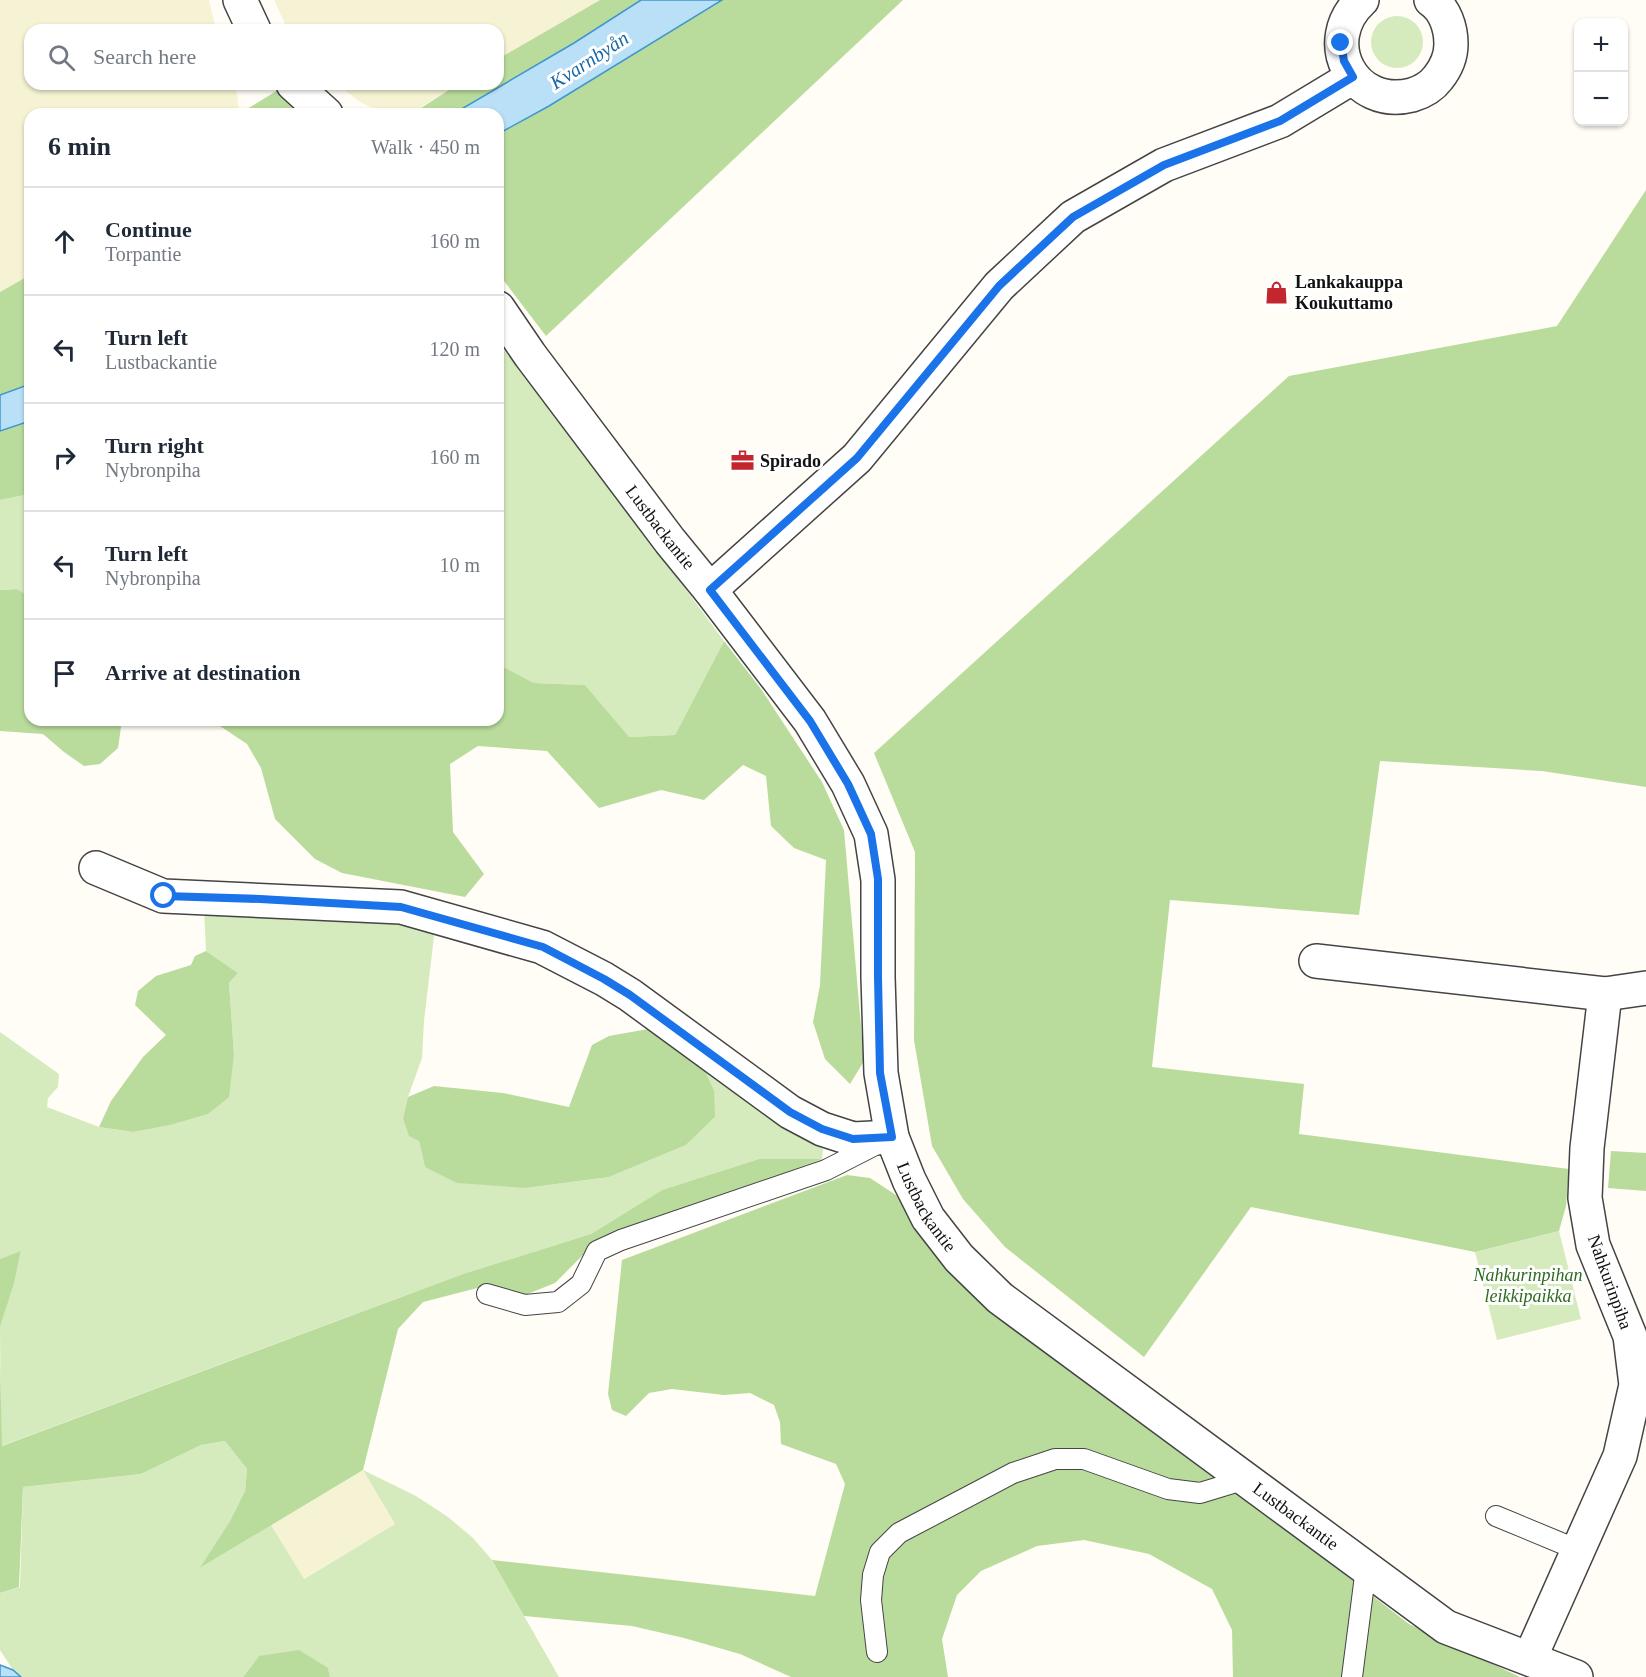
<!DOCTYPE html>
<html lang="en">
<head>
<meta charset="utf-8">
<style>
  body { margin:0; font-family:"Times New Roman",serif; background:#f6f6f7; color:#1f2937 }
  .controls { position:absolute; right:18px; top:18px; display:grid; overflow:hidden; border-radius:12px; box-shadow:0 2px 4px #0004 }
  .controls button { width:54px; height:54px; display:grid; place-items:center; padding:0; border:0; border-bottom:2px solid #e0e1e3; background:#fff; color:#1f2937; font:30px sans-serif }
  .stop { position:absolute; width:18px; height:18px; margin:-14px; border:4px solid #1a73e8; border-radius:50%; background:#fff }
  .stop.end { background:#1a73e8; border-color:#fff; box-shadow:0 2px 6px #0008 }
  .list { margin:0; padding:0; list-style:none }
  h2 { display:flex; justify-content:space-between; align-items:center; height:78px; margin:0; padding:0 24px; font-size:26px }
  h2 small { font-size:20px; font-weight:400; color:#747a83 }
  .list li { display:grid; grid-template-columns:39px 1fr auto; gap:18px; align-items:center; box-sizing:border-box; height:108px; padding:0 24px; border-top:2px solid #e0e1e3 }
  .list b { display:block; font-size:22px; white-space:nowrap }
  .list p { margin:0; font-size:20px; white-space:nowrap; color:#747a83 }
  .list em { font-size:20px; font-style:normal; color:#747a83 }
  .icon { flex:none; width:33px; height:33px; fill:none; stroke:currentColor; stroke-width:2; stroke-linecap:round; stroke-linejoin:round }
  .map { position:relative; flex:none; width:1646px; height:1677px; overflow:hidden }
  .search { position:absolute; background:#fff; box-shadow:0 2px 4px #0004; left:24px; top:24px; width:480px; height:66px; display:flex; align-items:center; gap:15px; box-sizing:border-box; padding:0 21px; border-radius:18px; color:#747a83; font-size:22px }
  .panel { position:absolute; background:#fff; box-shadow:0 2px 4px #0004; left:24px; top:108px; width:480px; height:618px; border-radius:18px }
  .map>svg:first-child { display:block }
  .farmland { fill:#f6f3d4 }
  .green { fill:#d5ebbd }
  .forest { fill:#b9dc9c }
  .water { fill:#b9e0f7; stroke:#3f96cf; stroke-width:1.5 }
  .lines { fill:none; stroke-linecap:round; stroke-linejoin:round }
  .lane-casing { stroke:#444; stroke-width:22 }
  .street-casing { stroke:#444; stroke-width:36 }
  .lane { stroke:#fff; stroke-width:20 }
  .street { stroke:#fff; stroke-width:33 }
  .route { stroke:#1a73e8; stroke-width:8 }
  .labels { text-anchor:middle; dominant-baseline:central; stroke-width:6; stroke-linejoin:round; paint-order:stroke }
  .poi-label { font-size:18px; font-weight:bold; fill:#111; stroke:#fff; text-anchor:start }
  .street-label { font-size:18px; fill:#111; stroke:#fff }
  .park-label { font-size:18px; font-style:italic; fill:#2f6b1f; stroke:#fff }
  .water-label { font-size:20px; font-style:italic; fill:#1768a6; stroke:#fff }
</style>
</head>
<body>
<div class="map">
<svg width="1646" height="1677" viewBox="0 0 1646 1677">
  <rect width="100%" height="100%" fill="#fffdf5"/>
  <!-- farmland -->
  <path class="farmland" d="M0,0H209L216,30H30V84H233L237,94L239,114H30V275L0,292Z
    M274,0H600L498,59V30H288Z
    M337,84H458L415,111L393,114H385L360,102Z
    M363,1470L395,1524L303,1579L271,1525Z"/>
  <!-- green -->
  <path class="green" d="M1371 42a26 26 0 1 1 52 0a26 26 0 1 1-52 0Z
    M498,335L724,641L675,735L628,737L585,685L534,683L498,664Z
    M30,494V597L17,589L0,590V500Z
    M204,908L355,912L435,928L424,1021L422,1058L408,1097L403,1118L419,1141L425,1167L526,1188L609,1177L686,1145L715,1117L704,1068L799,1136L823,1149L822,1159H759L662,1190L591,1234L463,1274L1,1446L0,1327L14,1284L21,1252L0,1259V1032L59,1074L58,1087L48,1098L47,1107L99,1127L133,1132L171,1125L208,1114L234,1054L229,983L238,973L206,951Z
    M1559,1231L1581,1319L1497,1340L1475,1252Z
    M225,1441L247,1469L245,1491L230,1521L202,1567L271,1525L304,1579L395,1524L363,1470L416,1496L448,1517L473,1538L492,1560L559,1677H330L328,1668L259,1656L243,1677H21L13,1670L0,1650V1593L20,1587L23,1487L141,1474L201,1445Z"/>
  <!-- forest -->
  <path class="forest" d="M600,0H641L574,43L453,114H412L458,84H498V59Z
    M722,0H903L546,336L498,273V134L549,106Z
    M283,87L314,114H239Z
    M1646,190V787L1542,771L1380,761L1359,915L1170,900L1152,1067L1304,1084L1299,1134L1569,1169L1566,1206L1559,1231L1475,1252L1251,1207L1144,1357L1005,1247L963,1199L932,1146L914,1040L915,852L874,753L1289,376L1557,326Z
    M30,275V384L0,395V292Z
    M30,421V494L0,500V431Z
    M17,589L30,597V720H122L118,748L100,764L84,766L64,752L43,734L0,731V590Z
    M724,641L761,689L822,782L844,830L864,1061L850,1084L825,1059L813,1022L820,985L826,860L794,848L771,826L766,776L743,765L704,800L661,790L599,808L547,751L478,746L450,764L453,832L484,874L465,897L342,873L315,859L275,819L261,768L247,744L211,720H498V664L534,683L585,685L629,737L675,735Z
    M206,951L238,973L229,983L234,1054L229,1097L208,1114L171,1125L133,1132L99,1127L111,1101L143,1057L166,1035L135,1005L138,991L156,976L191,965L195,956Z
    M648,1029L690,1051L704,1069L714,1091L715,1117L686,1145L609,1177L526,1188L457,1183L425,1167L419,1141L409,1136L403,1118L408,1097L434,1086L503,1093L569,1107L592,1045L609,1036Z
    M1611,1151L1646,1153V1191L1608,1188Z
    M759,1159H822L595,1243L555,1283L525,1295L489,1285L423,1302L398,1329L363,1470L200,1568L230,1521L245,1491L247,1469L225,1441L201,1445L141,1474L23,1487L19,1587L0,1593V1362L2,1446L463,1274L591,1234L662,1190Z
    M847,1175L870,1178L902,1199L1164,1435L1409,1624L1520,1677H1233L1232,1630L1212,1589L1149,1554L1084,1540L1037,1546L981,1571L957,1595L942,1639L948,1677H791L740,1654L684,1638L632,1626L524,1616L492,1560L815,1596L845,1484L836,1464L781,1444L780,1422L774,1405L750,1393L724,1395L672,1389L649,1393L626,1416L612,1410L608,1394L622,1260Z
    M21,1251L14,1284L0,1327V1259Z
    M299,1650L328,1668L330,1677H243L259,1656Z"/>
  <!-- water -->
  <path class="water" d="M641,0H722L549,106L498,134V114H453L574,43Z
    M30,384V421L0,431V395Z
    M0,1665L13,1670L21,1677H0Z"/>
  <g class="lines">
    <defs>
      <path id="lane" d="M487,1294L525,1305L558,1302L581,1284L597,1251L621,1240L826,1170L877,1144
        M1496,1516L1578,1550
        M877,1652L871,1600L873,1575L880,1552L899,1533L1013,1473L1055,1459H1084L1168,1489L1200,1493L1246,1479
        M1352,1677L1366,1568"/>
      <g id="street">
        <path d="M240,0L254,30"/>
        <path d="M1362,0C1317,41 1353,110 1412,95C1422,92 1432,86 1438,78C1446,68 1451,57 1451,44C1451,28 1445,9 1431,0"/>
        <path d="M293,84L326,114"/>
        <path id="s1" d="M498,308L530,355L670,541L710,590L810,721L848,784L871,834L878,880V977L881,1073L892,1137L909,1180L928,1218L959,1258L1000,1298L1446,1627L1576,1677"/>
        <path d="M710,590L857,458L999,286L1073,217L1164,165L1280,121L1353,77"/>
        <path d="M96,868L163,896L401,907L542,947L604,979L630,995L790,1112L822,1129L853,1139L892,1137"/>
        <path d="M1316,961L1605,994L1646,988"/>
        <path d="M1530,1658L1620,1456L1636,1385L1630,1336L1593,1245L1585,1198L1587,1148L1605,994"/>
      </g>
    </defs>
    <!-- lane casing -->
    <use href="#lane" class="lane-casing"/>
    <!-- street casing -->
    <use href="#street" class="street-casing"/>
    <!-- lane -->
    <use href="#lane" class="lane"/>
    <!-- street -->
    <use href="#street" class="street"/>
  </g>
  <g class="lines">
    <!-- route -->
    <path class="route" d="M164,896L260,899L401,907L543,947L604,979L630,995L790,1112L822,1129L853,1139L892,1137L880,1073L878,977V879L871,834L848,784L810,721L710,590L857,458L999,286L1073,217L1164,165L1280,121L1353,77L1344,61L1341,43"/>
  </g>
  <!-- icons -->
  <defs>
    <symbol id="shop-bare" viewBox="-9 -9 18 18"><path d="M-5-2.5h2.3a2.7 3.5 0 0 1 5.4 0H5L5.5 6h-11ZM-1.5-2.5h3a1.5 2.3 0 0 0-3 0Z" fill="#c4262e" stroke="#fff" stroke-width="2.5" paint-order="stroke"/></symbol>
    <symbol id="office-bare" viewBox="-9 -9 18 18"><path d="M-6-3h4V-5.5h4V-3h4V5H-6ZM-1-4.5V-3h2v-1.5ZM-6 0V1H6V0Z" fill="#c4262e" stroke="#fff" stroke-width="2.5" paint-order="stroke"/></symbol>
  </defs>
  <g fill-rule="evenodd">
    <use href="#shop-bare" x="1260" y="276" width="33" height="33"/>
    <use href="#office-bare" x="726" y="444" width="33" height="33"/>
  </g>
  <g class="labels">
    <!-- poi labels -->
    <g class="poi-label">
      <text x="1295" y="282">Lankakauppa<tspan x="1295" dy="21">Koukuttamo</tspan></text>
      <text x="760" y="461">Spirado</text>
    </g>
    <!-- street labels -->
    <g class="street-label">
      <text stroke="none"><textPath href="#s1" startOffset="273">Lustbackantie</textPath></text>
      <text stroke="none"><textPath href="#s1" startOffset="1029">Lustbackantie</textPath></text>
      <text transform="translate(1610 1282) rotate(70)">Nahkurinpiha</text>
      <text stroke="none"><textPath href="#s1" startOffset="1515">Lustbackantie</textPath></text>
    </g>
    <!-- park labels -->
    <g class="park-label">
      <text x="1528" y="1275">Nahkurinpihan<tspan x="1528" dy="21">leikkipaikka</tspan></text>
    </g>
    <!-- water labels -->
    <g class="water-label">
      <text transform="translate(589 60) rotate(-33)">Kvarnbyån</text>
    </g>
  </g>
</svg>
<div class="controls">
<button>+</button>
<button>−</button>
</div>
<div class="stop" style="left:164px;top:896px"></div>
<div class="stop end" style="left:1341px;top:43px"></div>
<div class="search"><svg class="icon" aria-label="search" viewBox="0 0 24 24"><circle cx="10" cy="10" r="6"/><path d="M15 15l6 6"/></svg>Search here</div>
<section class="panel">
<h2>6 min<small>Walk · 450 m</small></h2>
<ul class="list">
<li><svg class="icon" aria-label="ahead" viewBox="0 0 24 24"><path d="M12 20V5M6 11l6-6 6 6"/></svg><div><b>Continue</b><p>Torpantie</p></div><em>160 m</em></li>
<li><svg class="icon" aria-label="left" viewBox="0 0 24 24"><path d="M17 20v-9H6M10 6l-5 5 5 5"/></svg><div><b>Turn left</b><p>Lustbackantie</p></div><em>120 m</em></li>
<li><svg class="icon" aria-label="right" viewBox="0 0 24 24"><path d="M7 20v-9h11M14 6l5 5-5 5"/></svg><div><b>Turn right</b><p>Nybronpiha</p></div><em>160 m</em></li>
<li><svg class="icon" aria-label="left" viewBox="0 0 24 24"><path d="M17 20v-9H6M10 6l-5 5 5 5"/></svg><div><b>Turn left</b><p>Nybronpiha</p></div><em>10 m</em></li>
<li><svg class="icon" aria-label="arrive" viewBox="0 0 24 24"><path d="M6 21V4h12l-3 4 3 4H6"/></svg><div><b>Arrive at destination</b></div></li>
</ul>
</section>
</div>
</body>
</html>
